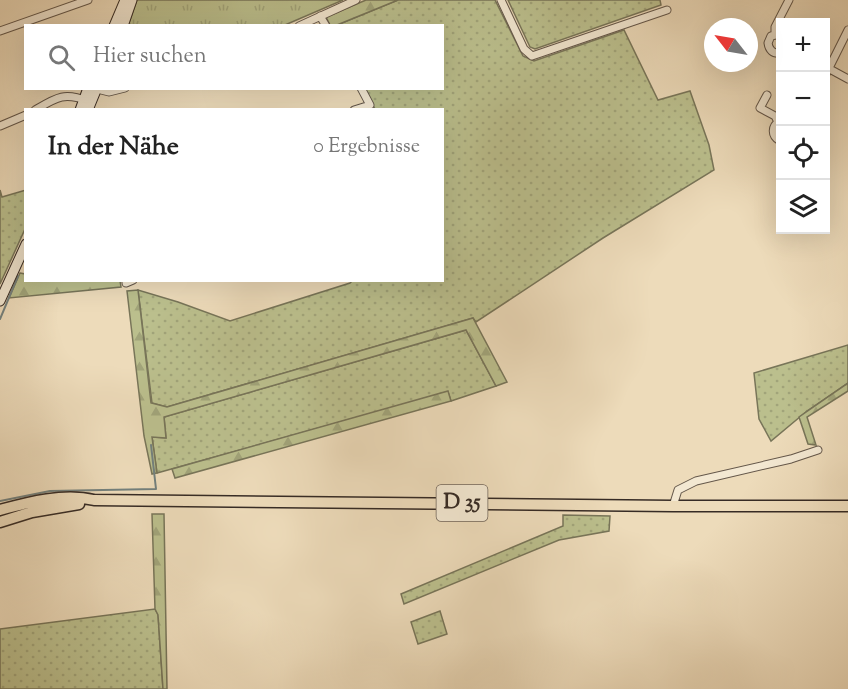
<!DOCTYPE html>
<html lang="de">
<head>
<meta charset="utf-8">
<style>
  body { margin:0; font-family:"Sorts Mill Goudy",serif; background:#f6f6f6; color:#222 }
  .controls { position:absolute; right:18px; top:18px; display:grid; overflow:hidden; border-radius:0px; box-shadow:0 6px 24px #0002 }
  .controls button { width:54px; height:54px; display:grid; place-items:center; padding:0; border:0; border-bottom:2px solid #e0e0e0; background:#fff; color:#222; font:30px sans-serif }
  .compass { position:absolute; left:704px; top:18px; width:54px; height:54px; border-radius:50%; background:#fff; box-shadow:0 6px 24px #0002; rotate:301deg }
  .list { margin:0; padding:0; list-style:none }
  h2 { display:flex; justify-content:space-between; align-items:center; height:78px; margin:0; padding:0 24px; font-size:26px }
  h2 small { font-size:20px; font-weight:400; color:#767676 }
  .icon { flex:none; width:33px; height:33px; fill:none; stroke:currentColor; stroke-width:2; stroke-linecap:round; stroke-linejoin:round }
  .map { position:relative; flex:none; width:848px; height:689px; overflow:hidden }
  .search { position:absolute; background:#fff; box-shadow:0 6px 24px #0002; left:24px; top:24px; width:420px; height:66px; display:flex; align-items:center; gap:15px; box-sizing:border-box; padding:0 21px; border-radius:0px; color:#767676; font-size:22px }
  .panel { position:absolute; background:#fff; box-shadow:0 6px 24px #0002; left:24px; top:108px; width:420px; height:174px; border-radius:0px }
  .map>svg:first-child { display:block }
  .grass { fill:url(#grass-dots); stroke:#787559; stroke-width:1.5 }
  .forest { fill:url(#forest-firs); stroke:#787559; stroke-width:1.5 }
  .park { fill:url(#park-tufts); stroke:#787559; stroke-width:1.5 }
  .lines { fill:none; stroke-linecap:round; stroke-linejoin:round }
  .stream { stroke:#73807d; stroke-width:2 }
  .minor-casing { stroke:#64574a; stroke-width:9 }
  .secondary-casing { stroke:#362b25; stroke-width:11 }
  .primary-casing { stroke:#362b25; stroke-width:13 }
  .minor { stroke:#f3e8d2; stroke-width:7 }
  .secondary { stroke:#f3e8d2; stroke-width:9 }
  .primary { stroke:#eddbba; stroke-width:10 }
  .labels { text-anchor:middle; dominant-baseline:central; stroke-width:6; stroke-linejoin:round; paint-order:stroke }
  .shield { fill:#f3e8d2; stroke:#6f6459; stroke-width:1.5 }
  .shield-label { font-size:21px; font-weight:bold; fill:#362b25 }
</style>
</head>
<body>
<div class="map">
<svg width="848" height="689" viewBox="0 0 848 689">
  <defs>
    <pattern id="grass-dots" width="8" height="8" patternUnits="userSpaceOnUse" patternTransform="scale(1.5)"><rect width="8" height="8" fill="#bbbf8d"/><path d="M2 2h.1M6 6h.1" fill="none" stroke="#a1a47a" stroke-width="1.8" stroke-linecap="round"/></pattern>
    <pattern id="forest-firs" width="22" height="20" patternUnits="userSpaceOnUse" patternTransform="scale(1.5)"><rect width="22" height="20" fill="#bbbf8d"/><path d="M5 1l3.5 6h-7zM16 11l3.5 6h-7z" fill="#a1a47a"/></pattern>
    <pattern id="park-tufts" width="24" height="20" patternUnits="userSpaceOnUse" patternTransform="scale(1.5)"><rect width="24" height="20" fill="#bbbf8d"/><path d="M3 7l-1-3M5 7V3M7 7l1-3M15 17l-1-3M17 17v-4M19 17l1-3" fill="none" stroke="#a1a47a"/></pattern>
  </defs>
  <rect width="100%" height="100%" fill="#eddbba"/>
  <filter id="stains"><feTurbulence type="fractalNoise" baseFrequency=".00333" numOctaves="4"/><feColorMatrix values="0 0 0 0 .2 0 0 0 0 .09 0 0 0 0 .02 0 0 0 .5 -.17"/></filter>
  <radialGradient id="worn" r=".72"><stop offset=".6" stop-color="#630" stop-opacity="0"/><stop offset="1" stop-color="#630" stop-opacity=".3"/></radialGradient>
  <!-- grass -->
  <path class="grass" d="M398,0H495L523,56L534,61L624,30L658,100L690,91L709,145L714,170L603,238L476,322L473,318L167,407L152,403L138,290L178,302L230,321L350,283L352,281L442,280V110L375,109L363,89L442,88V26L337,25Z
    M508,0H660L661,5L535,49L530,47Z
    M0,190L2,197L26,190L25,229L0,284Z
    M466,330L496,386L451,401L448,392L157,473L152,437L166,438L164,417Z
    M848,345V383L807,411L771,441L759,419L754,373Z
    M563,515L610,516L609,531L559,540L404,604L401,594L563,526Z
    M155,609L158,614L163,689H0V629Z
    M440,611L447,634L418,644L411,622Z"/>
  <!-- forest -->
  <path class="forest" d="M366,0H398L337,25H330L326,17Z
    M20,273L25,274L26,280L120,281L121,287L9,298Z
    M138,290L151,403L167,407L473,318L507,382L496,386L466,330L164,417L166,438L152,437L157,473L152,474L144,436L127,291Z
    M848,383V391L807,417L816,445L808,444L799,417Z
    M448,391L451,401L175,478L172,469Z
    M152,514H164L167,689H163L158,615L155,609Z"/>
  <!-- park -->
  <path class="park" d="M137,0H343L285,25L128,26Z"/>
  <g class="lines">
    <!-- stream -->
    <path class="stream" d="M0,319L18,276
      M0,501L50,491L156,489L151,445"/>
    <defs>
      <path id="minor" d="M501,0L524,49L532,56L667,10
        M320,16L326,26
        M299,26L356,0
        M0,31L88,0
        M775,34V27L789,0
        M780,34L771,36L768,43C769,50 773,54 780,53
        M826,67L848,79
        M826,74L848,30
        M93,88L109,92L125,88
        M767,95L760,108L775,116L778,122
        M35,110C57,97 64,92 88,101
        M354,110L370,105L361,88
        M780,121C771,126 771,136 780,141
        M0,126L26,115
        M126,280V283L133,280
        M673,506L678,490L696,481L791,459L818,450"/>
      <path id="secondary" d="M114,26L125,0
        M123,26L132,0
        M80,110L88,88
        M88,110L97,88
        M0,301L26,244"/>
      <path id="primary" d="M0,510C29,502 64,493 94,500L673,506H848
        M0,522L32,512L79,504"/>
    </defs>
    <!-- minor casing -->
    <use href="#minor" class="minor-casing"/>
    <!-- secondary casing -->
    <use href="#secondary" class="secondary-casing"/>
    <!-- primary casing -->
    <use href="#primary" class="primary-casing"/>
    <!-- minor -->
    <use href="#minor" class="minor"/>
    <!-- secondary -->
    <use href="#secondary" class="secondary"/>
    <!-- primary -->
    <use href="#primary" class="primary"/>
  </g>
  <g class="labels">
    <!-- shield labels -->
    <rect class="shield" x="436.5" y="485" width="51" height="36" rx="4.5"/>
    <g class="shield-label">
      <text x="462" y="503">D 35</text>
    </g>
  </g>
  <rect width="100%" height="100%" filter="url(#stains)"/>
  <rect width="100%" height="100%" fill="url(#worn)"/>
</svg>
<div class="controls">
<button>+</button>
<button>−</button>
<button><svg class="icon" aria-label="locate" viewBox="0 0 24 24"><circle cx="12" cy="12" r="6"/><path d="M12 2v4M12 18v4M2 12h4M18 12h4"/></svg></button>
<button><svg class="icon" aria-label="layers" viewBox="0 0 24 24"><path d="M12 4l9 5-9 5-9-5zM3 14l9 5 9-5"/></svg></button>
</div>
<svg class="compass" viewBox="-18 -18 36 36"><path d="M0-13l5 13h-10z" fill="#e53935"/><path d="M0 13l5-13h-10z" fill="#767676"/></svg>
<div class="search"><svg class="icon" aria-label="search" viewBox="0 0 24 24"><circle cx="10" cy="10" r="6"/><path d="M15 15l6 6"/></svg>Hier suchen</div>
<section class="panel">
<h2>In der Nähe<small>0 Ergebnisse</small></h2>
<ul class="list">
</ul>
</section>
</div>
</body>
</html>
